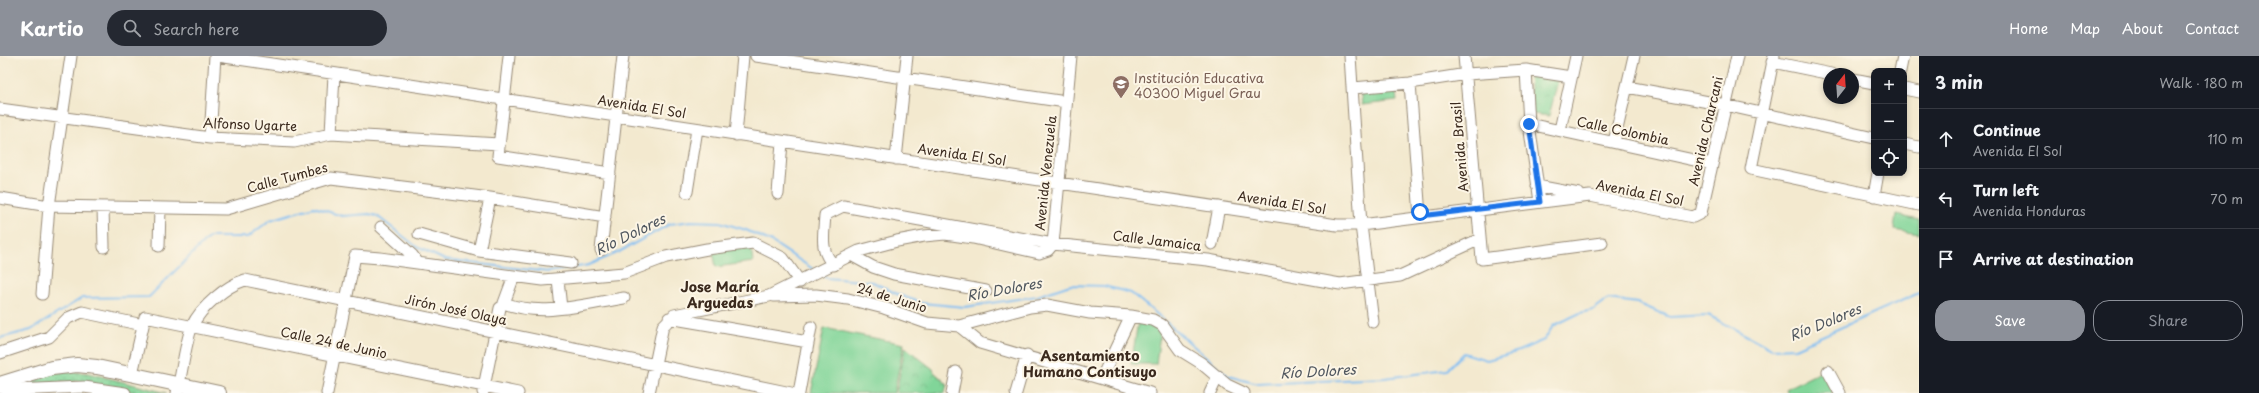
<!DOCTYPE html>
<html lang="en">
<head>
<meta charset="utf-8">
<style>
  body { margin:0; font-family:"Playpen Sans",sans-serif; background:#242831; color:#f1f3f6 }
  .controls { position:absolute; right:12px; top:12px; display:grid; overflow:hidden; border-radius:8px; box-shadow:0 2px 6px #0003 }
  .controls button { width:36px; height:36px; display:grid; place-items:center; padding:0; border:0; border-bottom:1px solid #363941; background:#171b24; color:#f1f3f6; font:20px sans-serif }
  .compass { position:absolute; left:1823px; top:12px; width:36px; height:36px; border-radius:50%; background:#171b24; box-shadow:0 2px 6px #0003; rotate:17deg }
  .stop { position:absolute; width:12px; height:12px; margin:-9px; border:3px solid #1a73e8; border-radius:50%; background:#fff }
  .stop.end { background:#1a73e8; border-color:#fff; box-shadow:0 1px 4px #0008 }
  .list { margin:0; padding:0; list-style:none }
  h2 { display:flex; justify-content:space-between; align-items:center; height:52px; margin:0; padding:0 16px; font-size:17px }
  h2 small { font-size:13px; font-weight:400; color:#9ea1a6 }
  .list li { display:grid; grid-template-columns:26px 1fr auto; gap:12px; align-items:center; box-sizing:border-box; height:60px; padding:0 16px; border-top:1px solid #363941 }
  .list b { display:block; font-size:15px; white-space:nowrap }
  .list p { margin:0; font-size:13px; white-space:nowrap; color:#9ea1a6 }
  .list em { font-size:13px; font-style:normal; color:#9ea1a6 }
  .actions { display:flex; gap:8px; padding:12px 16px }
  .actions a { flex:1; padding:9px 0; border:1px solid #8c9099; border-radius:16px; text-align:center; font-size:14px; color:#8c9099 }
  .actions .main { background:#8c9099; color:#fff }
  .icon { flex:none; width:22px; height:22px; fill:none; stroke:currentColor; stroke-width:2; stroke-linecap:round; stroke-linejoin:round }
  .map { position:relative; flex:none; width:1919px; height:337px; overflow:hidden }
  header { display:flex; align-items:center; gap:24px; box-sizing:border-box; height:56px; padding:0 20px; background:#8c9099; color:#fff }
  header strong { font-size:19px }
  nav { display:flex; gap:22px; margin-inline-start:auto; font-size:14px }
  .search { width:280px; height:36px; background:#242831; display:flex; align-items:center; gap:10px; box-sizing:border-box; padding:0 14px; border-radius:22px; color:#9ea1a6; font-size:15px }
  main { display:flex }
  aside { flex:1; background:#171b24 }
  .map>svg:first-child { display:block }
  .grass { fill:url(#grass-dots); stroke:#5e805c }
  .park { fill:url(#park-crowns); stroke:#5e805c }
  .pitch { fill:#81d599; stroke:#5e805c }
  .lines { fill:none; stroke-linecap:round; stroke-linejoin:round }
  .stream { stroke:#7fbef3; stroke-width:2 }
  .minor-casing { stroke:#978a76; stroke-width:13 }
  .major-casing { stroke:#978a76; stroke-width:16 }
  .minor { stroke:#fff; stroke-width:11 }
  .major { stroke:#fff; stroke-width:14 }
  .route { stroke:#1a73e8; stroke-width:5 }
  .labels { text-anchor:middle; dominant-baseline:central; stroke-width:4; stroke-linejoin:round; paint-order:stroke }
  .education-label { font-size:13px; fill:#785e54; stroke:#fcf5e5; text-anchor:start }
  .street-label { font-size:13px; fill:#3b2a1e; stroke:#fcf5e5 }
  .water-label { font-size:14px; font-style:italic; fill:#4f565e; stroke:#fcf5e5 }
  .neighbourhood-label { font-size:14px; font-weight:bold; fill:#3b2a1e; stroke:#fcf5e5 }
</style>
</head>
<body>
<header>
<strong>Kartio</strong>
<div class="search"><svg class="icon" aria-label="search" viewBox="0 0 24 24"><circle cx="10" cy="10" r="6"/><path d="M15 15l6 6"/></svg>Search here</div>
<nav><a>Home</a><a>Map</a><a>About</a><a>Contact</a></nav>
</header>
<main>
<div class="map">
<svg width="1919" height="337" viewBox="0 0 1919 337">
  <defs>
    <pattern id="grass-dots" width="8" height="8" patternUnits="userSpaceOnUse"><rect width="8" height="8" fill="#81d599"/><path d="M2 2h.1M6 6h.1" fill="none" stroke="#70b783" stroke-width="1.8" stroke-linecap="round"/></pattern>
    <pattern id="park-crowns" width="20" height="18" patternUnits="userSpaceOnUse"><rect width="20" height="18" fill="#81d599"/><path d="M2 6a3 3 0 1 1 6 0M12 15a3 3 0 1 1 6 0" fill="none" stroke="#70b783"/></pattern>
  </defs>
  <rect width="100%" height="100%" fill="#fcf5e5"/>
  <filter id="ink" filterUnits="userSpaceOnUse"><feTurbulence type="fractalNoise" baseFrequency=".025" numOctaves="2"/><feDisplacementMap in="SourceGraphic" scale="8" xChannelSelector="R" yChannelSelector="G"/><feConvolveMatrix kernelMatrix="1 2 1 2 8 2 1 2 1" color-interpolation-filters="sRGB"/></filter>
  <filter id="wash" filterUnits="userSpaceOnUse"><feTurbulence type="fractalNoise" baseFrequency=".012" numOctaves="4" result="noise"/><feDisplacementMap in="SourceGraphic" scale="16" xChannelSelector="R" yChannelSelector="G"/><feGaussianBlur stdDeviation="0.9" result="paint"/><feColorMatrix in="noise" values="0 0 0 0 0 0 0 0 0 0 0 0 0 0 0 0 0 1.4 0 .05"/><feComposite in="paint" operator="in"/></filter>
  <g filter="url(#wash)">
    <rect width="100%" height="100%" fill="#f3e9cf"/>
    <!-- grass -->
    <path class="grass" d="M66,315L88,317L167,337H139L76,325L15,331L45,318Z"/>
    <!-- park -->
    <path class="park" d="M1529,19L1558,25L1549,60L1532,58Z
      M905,291L933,313L934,316L947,328L945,337H896Z"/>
    <!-- pitch -->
    <path class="pitch" d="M1395,28L1397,45L1362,49L1360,32Z
      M1896,159L1919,164V178L1894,174Z
      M751,190L753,206L716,211L713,195Z
      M1138,266L1161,271L1156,308H1131Z
      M824,272L904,288L894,337H811Z
      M1822,315L1833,337H1788L1786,333Z"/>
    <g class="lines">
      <!-- stream -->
      <path class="stream" d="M822,218L827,222L873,226L899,239L922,247L965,251L1037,240L1070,229L1104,230L1131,237L1163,263
        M1166,266L1228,320L1258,328L1385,322L1447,314L1464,297L1487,304L1516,296L1544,284L1553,270L1580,257L1593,254L1608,243L1637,247L1670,261L1708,259L1772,293L1795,292L1919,237
        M0,282L31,274L82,242L149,241L209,181H248L270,164L314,151L342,160L369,158L377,160L417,191L445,204L549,216L589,209L617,197L670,168L691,165L720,166L746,174L772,186L813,213"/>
    </g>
  </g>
  <g filter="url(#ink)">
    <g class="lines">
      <defs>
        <path id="minor" d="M218,0L1337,169H1361L1590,140L1693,161L1701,157L1737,0
          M509,0L498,100L610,117
          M756,0L1066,46
          M1350,0L1361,169L1373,266
          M1464,0L1482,203L1602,187
          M1774,0L1751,113L1919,149
          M1772,6L1831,18
          M1526,14L1529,68L1540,146
          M1900,15L1903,0
          M1853,23L1874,27
          M1410,27L1420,160
          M1627,31L1725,49L1874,82
          M1353,32L1410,27L1467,18L1526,14L1571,21
          M1904,33L1919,36
          M0,53L210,82L294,86L331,78L499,88
          M1529,68L1712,108
          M1560,74L1576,0
          M331,78L334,18
          M736,79L743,0
          M210,82L215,0
          M1614,86L1634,0
          M1904,88L1919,91
          M896,103L907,0
          M1537,130L1579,138
          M687,136L697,73
          M778,138L782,86
          M1874,140L1878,117
          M0,142L49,150L226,153L331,122L490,142L605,161
          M103,151L104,191
          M381,171L412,199L418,207
          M419,178L479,195L571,207
          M1212,188L1219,151
          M159,190L160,152
          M601,194L623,0
          M479,195L490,142
          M851,199L873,211L894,218L986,235
          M834,209C819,195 824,178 825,159L843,150L1053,188L1208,204L1340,228L1400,220L1480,183
          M514,220L504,247C543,262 585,248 624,242
          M558,224L561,252
          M42,238L49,150L71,0
          M774,240L816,239L848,243L884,252L927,267L959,270L1030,251L1047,249L1090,257L1131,260L1153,264L1162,269L1180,294L1201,307L1227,329L1244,337
          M669,262L808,286
          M959,270L980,287L1150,337
          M0,297L49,281L68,262L82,256L143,269
          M1828,315L1840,337
          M132,318L145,261L518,337
          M1102,321L1131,260
          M0,332L15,334L84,331L125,337
          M483,336L500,252
          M177,337C182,317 185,288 192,270C201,251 226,230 245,224L791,337
          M327,337L355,200L380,202L543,224L624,217L666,201L707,193L753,187L783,202L800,226
          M649,337L663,270L674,259L769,240L859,195L897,185L924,180L945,178L973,182L1039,197L1048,194L1053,188L1071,0
          M799,337L811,271
          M952,337L956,316
          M1016,337L1027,299
          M1210,337L1218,320"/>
        <path id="major" d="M0,328L52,312L77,309L97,311L219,337"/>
      </defs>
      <!-- minor casing -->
      <use href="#minor" class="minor-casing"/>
      <!-- major casing -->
      <use href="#major" class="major-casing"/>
      <!-- minor -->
      <use href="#minor" class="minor"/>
      <!-- major -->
      <use href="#major" class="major"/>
    </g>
  </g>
  <g class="lines" filter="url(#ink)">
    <!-- route -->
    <path class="route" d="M1420,156V160L1540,146L1529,68"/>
  </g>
  <!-- icons -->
  <defs>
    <symbol id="school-pin" viewBox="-11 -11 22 30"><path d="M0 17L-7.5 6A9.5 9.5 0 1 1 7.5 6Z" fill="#8d6e63" stroke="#fcf5e5"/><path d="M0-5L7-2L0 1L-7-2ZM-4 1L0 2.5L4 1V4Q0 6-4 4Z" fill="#fff"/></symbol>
  </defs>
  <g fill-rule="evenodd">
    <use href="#school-pin" x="1111" y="18" width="20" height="27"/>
  </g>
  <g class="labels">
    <!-- education labels -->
    <g class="education-label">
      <text x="1134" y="21">Institución Educativa<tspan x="1134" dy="15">40300 Miguel Grau</tspan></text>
    </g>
    <!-- street labels -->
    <g class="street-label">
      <text transform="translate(642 50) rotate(9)">Avenida El Sol</text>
      <text transform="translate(250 68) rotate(2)">Alfonso Ugarte</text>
      <text transform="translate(1623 74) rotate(12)">Calle Colombia</text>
      <text transform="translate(1705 75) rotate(-77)">Avenida Charcani</text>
      <text transform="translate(1459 91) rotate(-95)">Avenida Brasil</text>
      <text transform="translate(962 98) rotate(8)">Avenida El Sol</text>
      <text transform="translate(1045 117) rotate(-84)">Avenida Venezuela</text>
      <text transform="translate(287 121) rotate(-15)">Calle Tumbes</text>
      <text transform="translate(1640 136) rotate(11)">Avenida El Sol</text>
      <text transform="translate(1282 146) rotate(9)">Avenida El Sol</text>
      <text transform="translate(1157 184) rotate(7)">Calle Jamaica</text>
      <text transform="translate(892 241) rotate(17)">24 de Junio</text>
      <text transform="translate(456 253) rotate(12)">Jirón José Olaya</text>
      <text transform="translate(334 286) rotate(12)">Calle 24 de Junio</text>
    </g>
    <!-- water labels -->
    <g class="water-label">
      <text transform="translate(630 178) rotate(-26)">Río Dolores</text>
      <text transform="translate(1004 233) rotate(-10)">Río Dolores</text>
      <text transform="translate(1825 266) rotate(-22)">Río Dolores</text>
      <text transform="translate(1318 315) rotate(-3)">Río Dolores</text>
    </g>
    <!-- neighbourhood labels -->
    <g class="neighbourhood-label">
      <text x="720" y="230">Jose María<tspan x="720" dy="16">Arguedas</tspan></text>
      <text x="1090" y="299">Asentamiento<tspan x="1090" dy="16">Humano Contisuyo</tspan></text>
    </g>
  </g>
</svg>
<div class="controls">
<button>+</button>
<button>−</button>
<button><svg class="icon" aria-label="locate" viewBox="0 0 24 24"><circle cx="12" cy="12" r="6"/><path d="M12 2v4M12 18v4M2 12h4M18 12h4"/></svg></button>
</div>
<svg class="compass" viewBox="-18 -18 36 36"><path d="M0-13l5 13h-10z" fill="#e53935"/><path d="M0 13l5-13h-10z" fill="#9ea1a6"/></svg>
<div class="stop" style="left:1420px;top:156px"></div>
<div class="stop end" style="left:1529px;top:68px"></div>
</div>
<aside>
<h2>3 min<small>Walk · 180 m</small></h2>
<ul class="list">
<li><svg class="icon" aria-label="ahead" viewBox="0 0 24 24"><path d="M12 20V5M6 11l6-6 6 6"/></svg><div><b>Continue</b><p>Avenida El Sol</p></div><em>110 m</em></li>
<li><svg class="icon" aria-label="left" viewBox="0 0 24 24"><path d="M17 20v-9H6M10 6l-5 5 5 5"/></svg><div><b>Turn left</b><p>Avenida Honduras</p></div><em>70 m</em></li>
<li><svg class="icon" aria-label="arrive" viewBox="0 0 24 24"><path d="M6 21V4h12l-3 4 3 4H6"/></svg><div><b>Arrive at destination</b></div></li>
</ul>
<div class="actions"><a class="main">Save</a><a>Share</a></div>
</aside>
</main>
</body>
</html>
